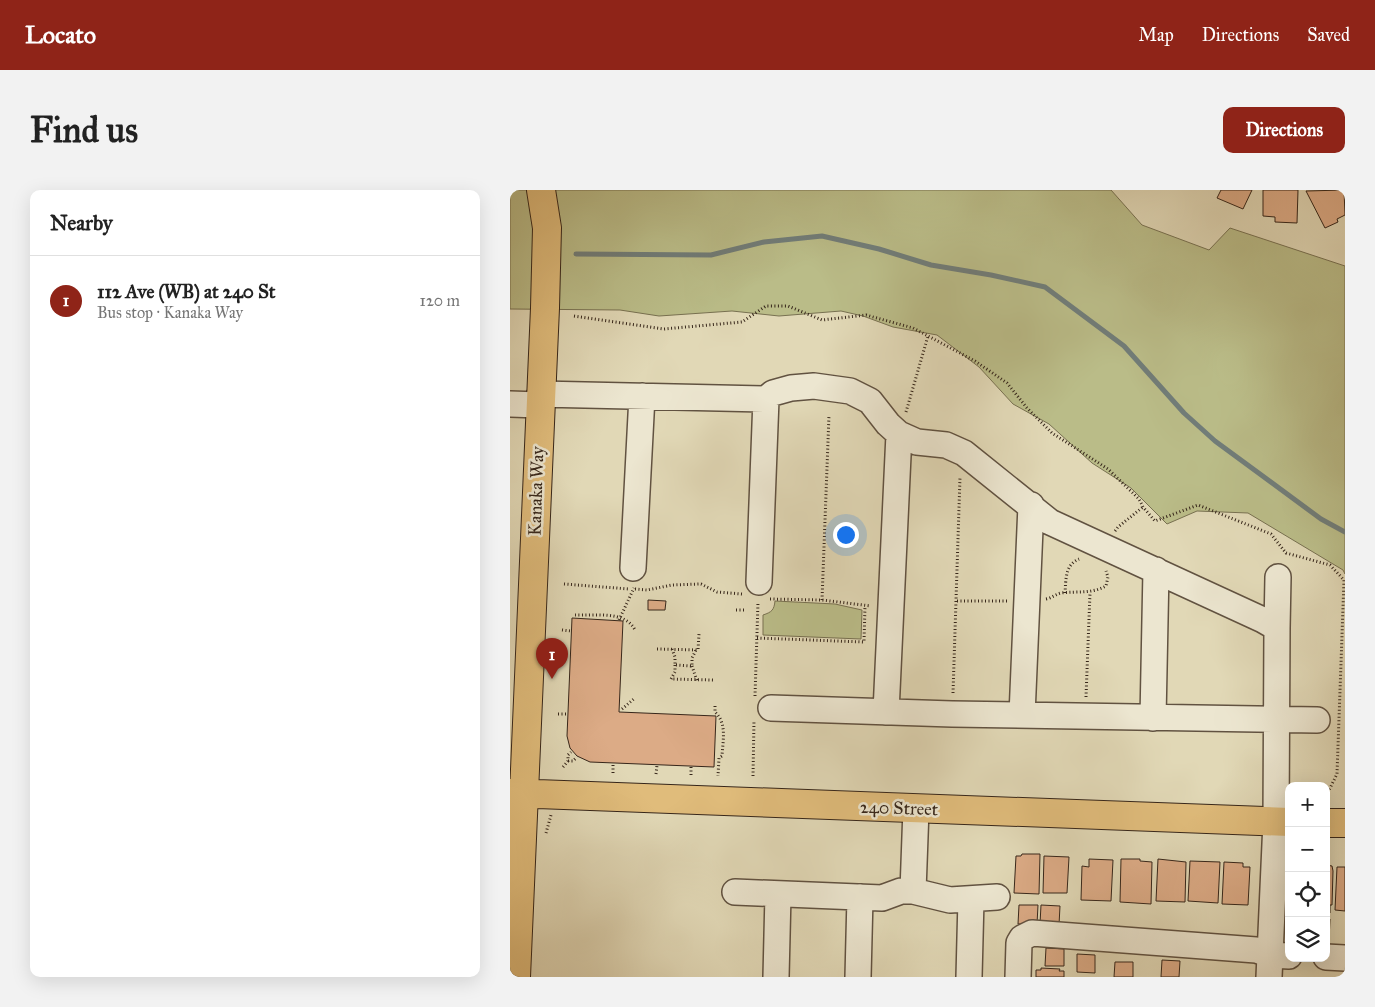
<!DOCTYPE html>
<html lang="en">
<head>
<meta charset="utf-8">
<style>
  body { margin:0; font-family:"IM FELL Great Primer",serif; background:#f2f2f2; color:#222 }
  .controls { position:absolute; right:15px; bottom:15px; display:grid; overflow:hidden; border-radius:10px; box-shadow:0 5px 20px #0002 }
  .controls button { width:45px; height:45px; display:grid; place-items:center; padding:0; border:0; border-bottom:1px solid #e0e0e0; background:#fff; color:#222; font:25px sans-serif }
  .you { position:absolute; left:335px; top:344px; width:18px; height:18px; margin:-12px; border:4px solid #fff; border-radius:50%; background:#1a73e8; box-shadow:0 0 0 8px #1a73e833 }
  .badge { display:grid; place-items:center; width:32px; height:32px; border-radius:50%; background:#8f2418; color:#fff; font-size:16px; font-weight:700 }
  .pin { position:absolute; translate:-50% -41px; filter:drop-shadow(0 1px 2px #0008) }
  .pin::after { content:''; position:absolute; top:26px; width:18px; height:15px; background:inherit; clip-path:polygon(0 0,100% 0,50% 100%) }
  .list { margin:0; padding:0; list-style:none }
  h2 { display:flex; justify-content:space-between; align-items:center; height:65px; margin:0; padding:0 20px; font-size:21px }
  h2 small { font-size:16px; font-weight:400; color:#767676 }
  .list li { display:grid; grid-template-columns:32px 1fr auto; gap:15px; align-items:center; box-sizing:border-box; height:90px; padding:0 20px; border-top:1px solid #e0e0e0 }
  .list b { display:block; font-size:19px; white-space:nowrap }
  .list p { margin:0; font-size:16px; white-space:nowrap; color:#767676 }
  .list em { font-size:16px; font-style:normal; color:#767676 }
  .icon { flex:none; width:28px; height:28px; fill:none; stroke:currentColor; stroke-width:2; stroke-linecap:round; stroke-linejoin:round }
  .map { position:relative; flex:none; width:835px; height:787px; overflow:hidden; border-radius:10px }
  header { display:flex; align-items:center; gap:30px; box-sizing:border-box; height:70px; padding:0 25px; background:#8f2418; color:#fff }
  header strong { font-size:24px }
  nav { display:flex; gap:28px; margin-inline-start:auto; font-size:18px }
  .intro { display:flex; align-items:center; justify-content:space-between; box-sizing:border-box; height:120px; padding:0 30px }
  h1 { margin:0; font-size:35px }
  .button { padding:12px 22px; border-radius:10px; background:#8f2418; color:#fff; font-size:18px; font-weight:700 }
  main { display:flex; gap:30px; padding:0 30px }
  aside { flex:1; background:#fff; border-radius:10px; box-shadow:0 5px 20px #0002 }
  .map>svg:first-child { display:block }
  .green { fill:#babc88; stroke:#787151 }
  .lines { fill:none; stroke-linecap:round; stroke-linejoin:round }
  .stream { stroke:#717d79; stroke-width:5 }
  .building { fill:#dcab86; stroke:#36261a }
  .minor-casing { stroke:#615241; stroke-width:28 }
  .major-casing { stroke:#36261a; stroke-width:30 }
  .path { stroke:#36261a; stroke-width:3; stroke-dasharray:1 2.5; stroke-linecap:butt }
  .minor { stroke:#ece6d0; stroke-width:25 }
  .major { stroke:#e0bc7b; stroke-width:28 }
  .labels { text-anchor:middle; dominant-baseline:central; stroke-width:5; stroke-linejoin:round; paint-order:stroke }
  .street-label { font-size:18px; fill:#36261a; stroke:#ece6d0 }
</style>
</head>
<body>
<header>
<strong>Locato</strong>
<nav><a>Map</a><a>Directions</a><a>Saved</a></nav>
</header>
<div class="intro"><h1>Find us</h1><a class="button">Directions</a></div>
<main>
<aside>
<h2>Nearby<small></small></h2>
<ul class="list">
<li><span class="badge">1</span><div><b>112 Ave (WB) at 240 St</b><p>Bus stop · Kanaka Way</p></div><em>120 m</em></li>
</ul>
</aside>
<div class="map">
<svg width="835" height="787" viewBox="0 0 835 787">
  <rect width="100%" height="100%" fill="#e1d8b6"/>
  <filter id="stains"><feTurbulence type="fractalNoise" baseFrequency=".004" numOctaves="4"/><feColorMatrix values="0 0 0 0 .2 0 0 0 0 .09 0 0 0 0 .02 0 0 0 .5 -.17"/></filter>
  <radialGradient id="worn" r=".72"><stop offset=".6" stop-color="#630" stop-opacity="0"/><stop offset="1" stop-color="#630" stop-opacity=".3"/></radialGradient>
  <!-- green -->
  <path class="green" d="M0,0H601L632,35L699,60L720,38L835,76V384L833,380L738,323L687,321L657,334L621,298L582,273L539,234L503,214L469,177L427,145L383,137L353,126L331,121L269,126L222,121L149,126L110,120L0,119Z
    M265,411L325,414L352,420L351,449L253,445V425C262,422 264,420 265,411Z"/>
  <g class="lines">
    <!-- stream -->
    <path class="stream" d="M66,64L201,65L254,52L312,46L369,59L421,75L481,85L535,97L614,156L674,223L705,251L811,329L835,342"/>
  </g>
  <!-- building -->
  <path class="building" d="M711,0H742L733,19L707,8Z
    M753,0H788L787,33L765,32V27L753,26Z
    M834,0L835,25L827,29L828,32L815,38L796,1Z
    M138,410L156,411L155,420H138Z
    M62,428L113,431L109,522L206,526L204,577L80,572L67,566L60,558L57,546Z
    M512,664H530L529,704L504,703L506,666H511Z
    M534,666L559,667L557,703H533Z
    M579,669L603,670L601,711L571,710L572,676L579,677Z
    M611,669H630V671L642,672L641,714L610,712Z
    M648,669L676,672L675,712L646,711Z
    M680,671L710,672L708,713L678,711Z
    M714,672L733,673V677H740L738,715L712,714Z
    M816,675L822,676L823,681L822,715H820V723H816Z
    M827,677H835V721L825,720Z
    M509,715H528L527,734H508Z
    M531,715L550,716L549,735L530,734Z
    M816,729H820L819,750H816Z
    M536,758L554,759V776H535Z
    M567,764L585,765V783L567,782Z
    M652,770L670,771L669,787H651Z
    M605,772H623V787H604Z
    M531,778L550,779L549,781H554V787H526V780H531Z"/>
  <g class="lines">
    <defs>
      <path id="minor" d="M30,204L256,209L263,203L281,198L304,196L340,201L360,211L378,234L389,244L407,252L436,255L454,263L540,332L753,430L767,438L766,632L759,787
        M0,214L29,215
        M123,378L132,206
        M249,392L256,209
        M767,438L768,387
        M261,518L442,524L807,530
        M376,522L389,244
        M512,525L521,315
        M643,528L646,380
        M403,701L406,619
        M225,702L372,708L391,701H403L440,710L487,707
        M816,767L835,768
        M266,787L268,704
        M348,787L350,707
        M459,787L461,709
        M508,787L509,753L512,748L522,743L746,760L761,765L779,766"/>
      <path id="major" d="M0,603L779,632
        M816,633H835
        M6,787L35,118L37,38L31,0"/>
    </defs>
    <!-- minor casing -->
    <use href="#minor" class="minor-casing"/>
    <!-- major casing -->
    <use href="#major" class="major-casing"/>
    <!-- path -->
    <path class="path" d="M64,126L154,139L232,132L256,116H278L312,130L356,125L403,138L465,171L497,193L517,218L542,243L598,279L629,309L633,317L645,331L688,315L761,344L776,363L820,375L834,390L827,584L818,602
      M396,222L418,146
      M605,341L608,337L633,317
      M54,394L119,399
      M125,399L137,400L162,395L191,394L207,402L232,404
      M555,403C556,389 555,375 569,369
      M260,409L312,410L361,416
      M536,409C542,408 546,404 551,403C568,401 581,404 596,396L598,387L596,381
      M312,410L319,225
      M447,411H497
      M226,420H234
      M65,425C84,426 115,420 125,440
      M109,430L124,398
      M52,440L61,441
      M247,448L354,452L355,416
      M147,459L188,460L189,444
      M162,459L165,467V475L182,476V468L186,460
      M165,475V482L161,489L203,490
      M182,476L187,491
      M443,503L450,287
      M245,506L248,412
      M576,507L580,403
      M205,516V522C217,533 213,550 212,566L209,568L208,586
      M112,519L125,508
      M48,524H57
      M58,571H63L66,568
      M53,577L58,571V565L61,562
      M103,583V574
      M146,584L147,575
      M181,585V577
      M243,586L244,530
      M36,643L41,625"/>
    <!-- minor -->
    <use href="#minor" class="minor"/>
    <!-- major -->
    <use href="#major" class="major"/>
  </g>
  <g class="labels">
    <!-- street labels -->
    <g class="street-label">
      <text transform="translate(26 301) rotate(-88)">Kanaka Way</text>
      <text transform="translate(389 618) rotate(2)">240 Street</text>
    </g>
  </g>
  <rect width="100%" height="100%" filter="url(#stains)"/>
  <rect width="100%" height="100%" fill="url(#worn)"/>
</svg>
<div class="controls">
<button>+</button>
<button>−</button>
<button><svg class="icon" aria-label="locate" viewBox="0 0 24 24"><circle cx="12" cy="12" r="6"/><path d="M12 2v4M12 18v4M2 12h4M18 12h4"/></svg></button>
<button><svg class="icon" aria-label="layers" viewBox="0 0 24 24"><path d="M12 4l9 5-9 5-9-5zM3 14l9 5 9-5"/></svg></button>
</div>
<div class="you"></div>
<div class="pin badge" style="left:42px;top:489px">1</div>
</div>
</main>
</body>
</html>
